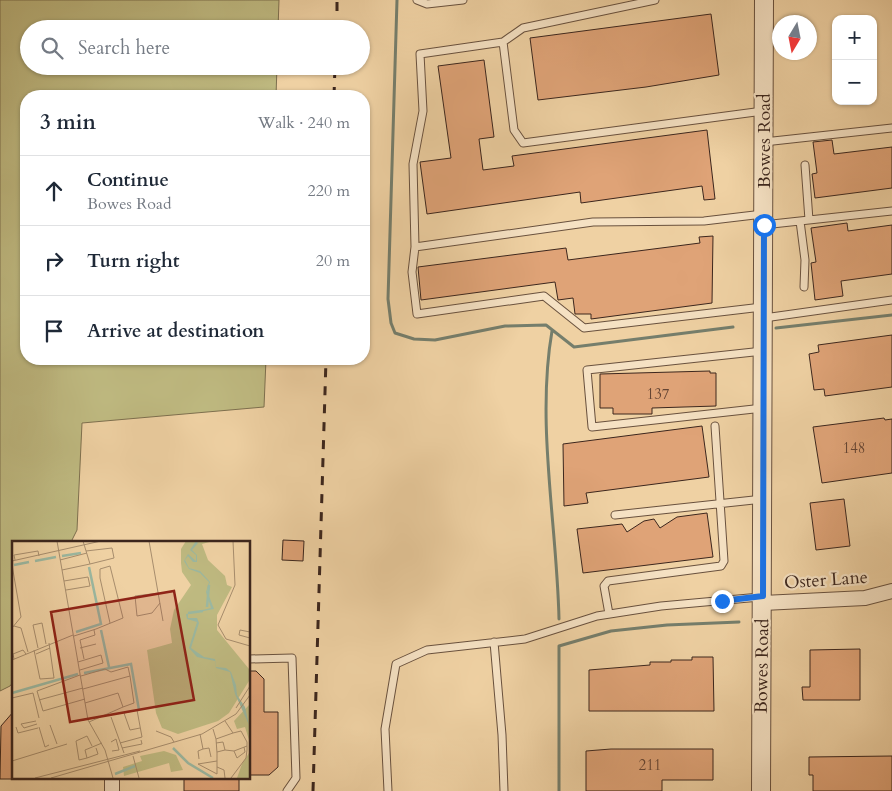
<!DOCTYPE html>
<html lang="en">
<head>
<meta charset="utf-8">
<style>
  body { margin:0; font-family:Cardo,serif; background:#f6f6f7; color:#1f2937 }
  .controls { position:absolute; right:15px; top:15px; display:grid; overflow:hidden; border-radius:10px; box-shadow:0 1px 4px #0004 }
  .controls button { width:45px; height:45px; display:grid; place-items:center; padding:0; border:0; border-bottom:1px solid #e0e1e3; background:#fff; color:#1f2937; font:25px sans-serif }
  .compass { position:absolute; left:772px; top:15px; width:45px; height:45px; border-radius:50%; background:#fff; box-shadow:0 1px 4px #0004; rotate:190deg }
  .stop { position:absolute; width:15px; height:15px; margin:-11px; border:4px solid #1a73e8; border-radius:50%; background:#fff }
  .stop.end { background:#1a73e8; border-color:#fff; box-shadow:0 1px 5px #0008 }
  .list { margin:0; padding:0; list-style:none }
  h2 { display:flex; justify-content:space-between; align-items:center; height:65px; margin:0; padding:0 20px; font-size:21px }
  h2 small { font-size:16px; font-weight:400; color:#747a83 }
  .list li { display:grid; grid-template-columns:32px 1fr auto; gap:15px; align-items:center; box-sizing:border-box; height:70px; padding:0 20px; border-top:1px solid #e0e1e3 }
  .list b { display:block; font-size:19px; white-space:nowrap }
  .list p { margin:0; font-size:16px; white-space:nowrap; color:#747a83 }
  .list em { font-size:16px; font-style:normal; color:#747a83 }
  .icon { flex:none; width:28px; height:28px; fill:none; stroke:currentColor; stroke-width:2; stroke-linecap:round; stroke-linejoin:round }
  .map { position:relative; flex:none; width:892px; height:791px; overflow:hidden }
  .search { position:absolute; background:#fff; box-shadow:0 1px 4px #0004; left:20px; top:20px; width:350px; height:55px; display:flex; align-items:center; gap:12px; box-sizing:border-box; padding:0 18px; border-radius:28px; color:#747a83; font-size:19px }
  .panel { position:absolute; background:#fff; box-shadow:0 1px 4px #0004; left:20px; top:90px; width:350px; height:275px; border-radius:20px }
  .map>svg:first-child { display:block }
  .green { fill:#bfba81; stroke:#7e704f }
  .lines { fill:none; stroke-linecap:round; stroke-linejoin:round }
  .stream { stroke:#757e6c; stroke-width:3 }
  .building { fill:#dfa377; stroke:#3c261d }
  .service-casing { stroke:#69513e; stroke-width:9 }
  .minor-casing { stroke:#69513e; stroke-width:16 }
  .tertiary-casing { stroke:#69513e; stroke-width:20 }
  .service { stroke:#f5e1c3; stroke-width:7 }
  .minor { stroke:#f5e1c3; stroke-width:14 }
  .tertiary { stroke:#f5e1c3; stroke-width:18 }
  .rail { stroke:#3c261d; stroke-width:3; stroke-dasharray:9 9; stroke-linecap:butt }
  .route { stroke:#1a73e8; stroke-width:6 }
  .labels { text-anchor:middle; dominant-baseline:central; stroke-width:4.5; stroke-linejoin:round; paint-order:stroke }
  .number-label { font-size:15px; fill:#654534 }
  .street-label { font-size:18px; fill:#3c261d; stroke:#f5e1c3 }
  .inset-river { fill:none; stroke:#9bb8a1; stroke-width:2.5 }
  .inset-road { fill:none; stroke:#a78d6d; stroke-width:1 }
  .view { fill:#8f2418; fill-opacity:0.15; stroke:#8f2418; stroke-width:2.5 }
  .inset-edge { fill:none; stroke:#3c261d; stroke-width:2.5 }
</style>
</head>
<body>
<div class="map">
<svg width="892" height="791" viewBox="0 0 892 791">
  <rect width="100%" height="100%" fill="#efd1a3"/>
  <filter id="stains"><feTurbulence type="fractalNoise" baseFrequency=".004" numOctaves="4"/><feColorMatrix values="0 0 0 0 .2 0 0 0 0 .09 0 0 0 0 .02 0 0 0 .5 -.17"/></filter>
  <radialGradient id="worn" r=".72"><stop offset=".6" stop-color="#630" stop-opacity="0"/><stop offset="1" stop-color="#630" stop-opacity=".3"/></radialGradient>
  <!-- green -->
  <path class="green" d="M0,0H279L278,29H29V66H277L276,96H26V359H266L264,407L82,423L77,530L71,542H14V681L10,686L0,691Z"/>
  <g class="lines">
    <!-- stream -->
    <path class="stream" d="M397,0L388,299L391,323L395,333L414,339L435,340L505,326L546,325L574,347L733,327
      M776,328L892,315
      M552,331C536,423 557,525 559,619
      M559,791V646L611,631L667,625L739,622"/>
  </g>
  <!-- building -->
  <path class="building" d="M711,14L719,75L646,87L538,100L530,38Z
    M484,60L494,137L479,139L483,170L514,166L512,156L707,130L715,199L704,200L702,186L581,203L580,192L427,214L420,162L451,158L438,66Z
    M832,140L834,154L892,147V188L815,198L812,174L817,173L813,142Z
    M847,223L848,231L892,225V274L841,281L843,296L815,300L811,263L816,262L811,228Z
    M713,236L712,303L591,319V314H575L573,298L558,300L555,282L421,300L418,267L566,248L568,260L700,243L699,237Z
    M892,335V387L825,396L824,389L814,390L809,354L819,352L818,345Z
    M710,371V373H716V406L652,408V414H613V408H600V374Z
    M884,418L885,420L892,419V473L822,483L813,427Z
    M702,426L709,477L586,493L588,503L564,506L563,444Z
    M844,499L850,546L816,550L810,503Z
    M707,513L713,557L583,573L577,529L622,524L627,532L644,521L654,519L660,528L677,517Z
    M283,540L304,541L303,561L282,560Z
    M860,649V700H803L802,687H810V650Z
    M692,657H713L714,711H589V670L650,665V662H671V660H692Z
    M249,671H256L264,679V712H278V767L269,775H249Z
    M14,711V779H0L1,726Z
    M611,749H713V780H662V791H586V751Z
    M892,756V791H813V775H809V757Z
    M184,777H239V791H184Z"/>
  <g class="lines">
    <defs>
      <path id="service" d="M417,0L427,4L463,0
        M655,0L523,28L503,42L514,130L523,143L763,111
        M503,42L420,54L423,111L413,164L415,247L593,222L704,221L763,214
        M764,142L892,128
        M805,165L809,220
        M800,221L805,260L804,287
        M763,225L892,211
        M415,247L412,272L417,314L544,296L584,328L762,307
        M764,318L892,300
        M763,351L587,370L592,427L763,408
        M615,515L763,499
        M609,614L604,586L608,581L721,566L724,561L715,426
        M494,642L502,735L504,791
        M249,659L292,658L296,778L287,791
        M388,791L385,729L396,664L427,650L525,639L597,616L661,606L760,597"/>
      <path id="minor" d="M763,603L865,598L892,591
        M112,791V777"/>
      <path id="tertiary" d="M761,791L764,0"/>
    </defs>
    <!-- service casing -->
    <use href="#service" class="service-casing"/>
    <!-- minor casing -->
    <use href="#minor" class="minor-casing"/>
    <!-- tertiary casing -->
    <use href="#tertiary" class="tertiary-casing"/>
    <!-- service -->
    <use href="#service" class="service"/>
    <!-- minor -->
    <use href="#minor" class="minor"/>
    <!-- tertiary -->
    <use href="#tertiary" class="tertiary"/>
    <!-- rail -->
    <path class="rail" d="M337,29V0
      M334,96L335,66
      M313,791L326,359"/>
  </g>
  <g class="lines">
    <!-- route -->
    <path class="route" d="M722,601L763,596L764,225"/>
  </g>
  <g class="labels">
    <!-- number labels -->
    <g class="number-label">
      <text x="658" y="394">137</text>
      <text x="854" y="448">148</text>
      <text x="650" y="765">211</text>
    </g>
    <!-- street labels -->
    <g class="street-label">
      <text transform="translate(764 141) rotate(-90)">Bowes Road</text>
      <text transform="translate(826 580) rotate(-4)">Oster Lane</text>
      <text transform="translate(762 666) rotate(-89)">Bowes Road</text>
    </g>
  </g>
  <!-- overview -->
  <g transform="translate(12 541)">
    <rect width="238" height="238" fill="#efd1a3"/>
    <path d="M174,0H201L190,3L196,19L213,35L215,44L220,46L205,74V89L237,128V140L217,172L206,180L166,193L150,187L144,172L135,109L160,102L158,88L162,69L179,44L170,31L169,22V8ZM237,164V199L233,186L225,188L222,180ZM152,210L164,214L171,229L159,231L157,222L112,235L111,226L130,220L128,215ZM237,212V237H225L230,223Z" fill="#bfba81"/>
    <path d="M184,0L186,2L180,9L185,14V21H181L176,15L173,19L177,27L188,30L198,41L195,50L202,68L176,73V77H185L187,82L179,107L192,116L203,118L204,126L214,127L219,131L224,144L225,154L233,166L237,184L223,153L218,131L204,127L203,120L185,116L177,107L185,81L175,78L174,73L199,67L194,51L197,41L188,32L177,28L172,20L176,13L184,20V14L178,9Z" fill="#9bb8a1"/>
    <path class="inset-river" d="M50,15L69,12M23,20L44,16M2,24L17,21M195,66L197,44M176,72L191,70M89,89L97,126M64,91L89,83L77,26M72,132L119,123L127,169M0,152L66,133M161,207L176,222L201,237M103,233L123,225"/>
    <path class="inset-road" d="M45,0L76,179L93,209L101,237M137,0L151,80M221,0L223,44L206,84L214,98L238,105M74,10L100,7L102,17L78,23M3,19L2,14L26,10L27,15M48,19L75,12M0,20L89,0M0,24L9,76L0,87M50,29L78,23L71,0M52,40L76,36L78,45L54,49M147,52L123,55L125,75L140,72L148,62M2,85L9,87L16,111M238,91L228,89L227,94L238,97M62,95L84,88L111,77L98,25L88,28V37L98,82M26,107L21,84L30,82L34,103M68,107L84,103M22,109L28,138L42,137L37,102M24,113L38,107M2,118L1,113L11,109L14,113M72,118L68,99L83,94L82,89M0,119L61,94M66,121L89,114L91,122L68,129M68,134L25,150L31,170L73,158M69,135L93,128L99,131L116,126L118,135M71,148L118,135L122,162L111,166M0,157L21,152L27,177M27,159L71,147M73,162L106,152L111,166L77,181M224,167L238,145M99,176L112,212M24,180L9,183L12,187L25,183M38,184L45,203M4,186L6,192L26,187M27,186L33,206L37,204M201,188L204,198L221,192L213,180M144,190L159,196L162,201M204,198L205,212V233L186,223L205,220M99,201L104,198L107,209L100,210M108,202L130,196L125,169L112,172L118,189L128,187M204,202L211,201L213,209L205,211M84,207L86,213L75,217L73,209L90,202M110,207L130,203L129,199M191,208L197,207L199,216M213,209L222,210L235,205M222,210L225,217L233,211L232,206M121,215L127,237M75,217L67,219L64,200L75,195L80,205M187,218L186,210L191,208L188,193M0,220L55,203M205,226L212,229L213,237M23,237L128,210M39,237L190,193L224,173L238,154M219,237L234,217L235,209V201L229,190L221,192"/>
    <path class="view" d="M162,50L182,159L58,181L39,71Z"/>
    <rect width="238" height="238" class="inset-edge"/>
  </g>
  <rect width="100%" height="100%" filter="url(#stains)"/>
  <rect width="100%" height="100%" fill="url(#worn)"/>
</svg>
<div class="controls">
<button>+</button>
<button>−</button>
</div>
<svg class="compass" viewBox="-18 -18 36 36"><path d="M0-13l5 13h-10z" fill="#e53935"/><path d="M0 13l5-13h-10z" fill="#747a83"/></svg>
<div class="stop" style="left:764px;top:225px"></div>
<div class="stop end" style="left:722px;top:601px"></div>
<div class="search"><svg class="icon" aria-label="search" viewBox="0 0 24 24"><circle cx="10" cy="10" r="6"/><path d="M15 15l6 6"/></svg>Search here</div>
<section class="panel">
<h2>3 min<small>Walk · 240 m</small></h2>
<ul class="list">
<li><svg class="icon" aria-label="ahead" viewBox="0 0 24 24"><path d="M12 20V5M6 11l6-6 6 6"/></svg><div><b>Continue</b><p>Bowes Road</p></div><em>220 m</em></li>
<li><svg class="icon" aria-label="right" viewBox="0 0 24 24"><path d="M7 20v-9h11M14 6l5 5-5 5"/></svg><div><b>Turn right</b></div><em>20 m</em></li>
<li><svg class="icon" aria-label="arrive" viewBox="0 0 24 24"><path d="M6 21V4h12l-3 4 3 4H6"/></svg><div><b>Arrive at destination</b></div></li>
</ul>
</section>
</div>
</body>
</html>
